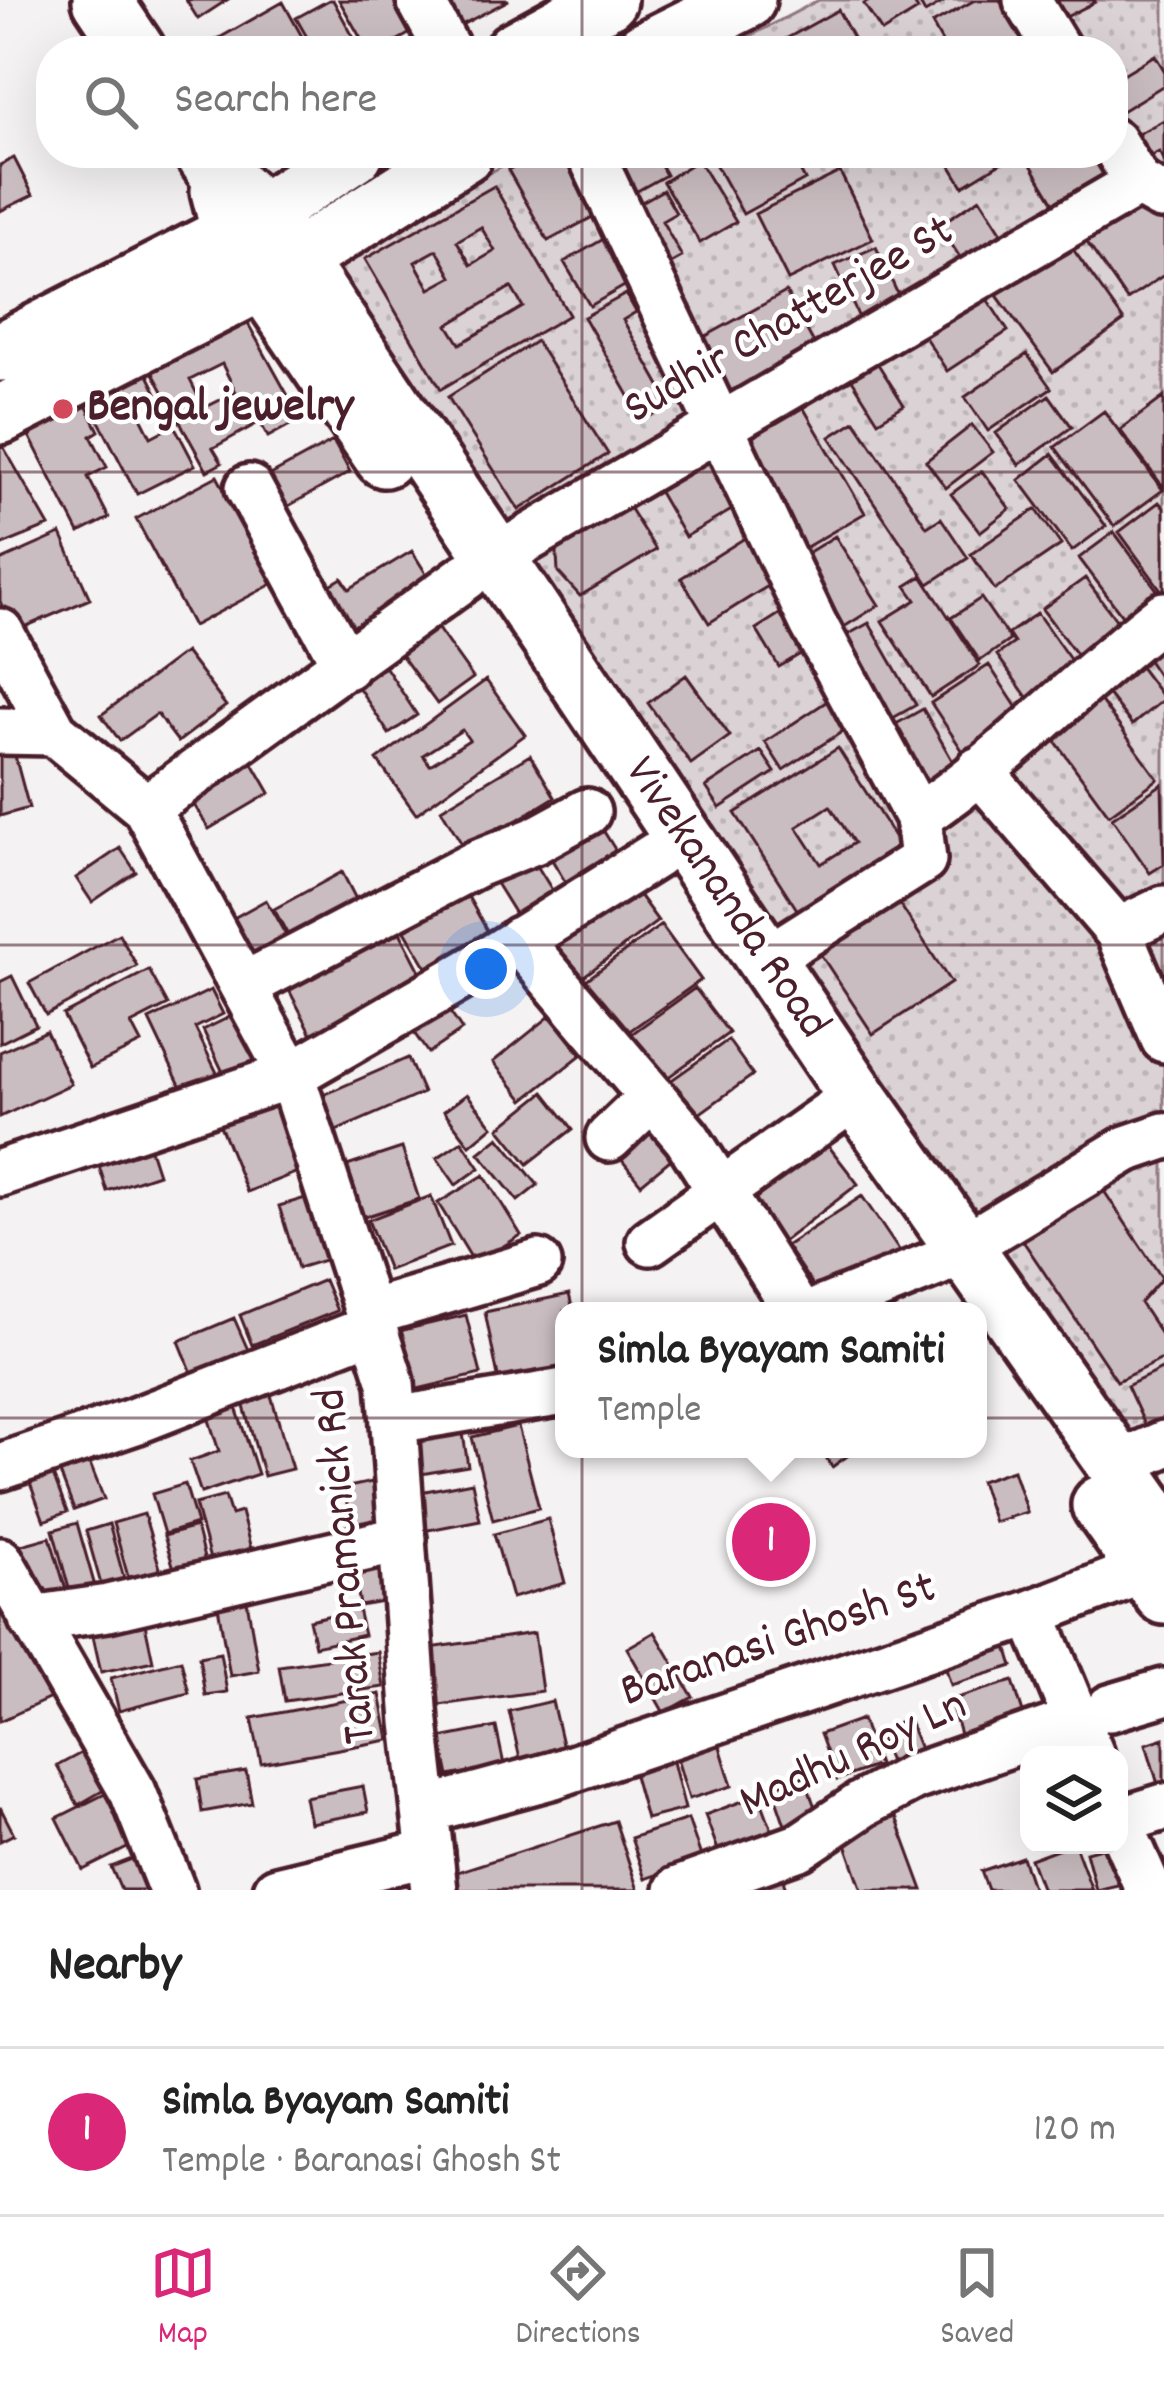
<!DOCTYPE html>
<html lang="en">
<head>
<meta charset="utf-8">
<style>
  body { margin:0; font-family:Dekko,sans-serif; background:#f6f6f6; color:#222 }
  .controls { position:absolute; right:36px; bottom:36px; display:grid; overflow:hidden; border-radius:24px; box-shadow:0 12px 48px #0002 }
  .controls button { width:108px; height:108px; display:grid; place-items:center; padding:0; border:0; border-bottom:3px solid #e0e0e0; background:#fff; color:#222; font:60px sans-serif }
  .you { position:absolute; left:486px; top:969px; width:42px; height:42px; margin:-30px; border:9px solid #fff; border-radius:50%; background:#1a73e8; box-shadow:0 0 0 18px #1a73e833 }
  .badge { display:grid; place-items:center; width:78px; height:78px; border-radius:50%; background:#db2777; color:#fff; font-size:39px; font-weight:700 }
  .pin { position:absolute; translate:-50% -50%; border:6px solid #fff; box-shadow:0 3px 12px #0006 }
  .popup { position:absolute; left:555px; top:1302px; width:432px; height:156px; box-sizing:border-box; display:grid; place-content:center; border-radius:24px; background:#fff; filter:drop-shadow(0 3px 9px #0005); font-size:39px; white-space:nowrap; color:#767676 }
  .popup b { font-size:45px; color:#222 }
  .popup::after { content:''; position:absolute; left:50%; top:100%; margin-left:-24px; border:24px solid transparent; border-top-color:#fff }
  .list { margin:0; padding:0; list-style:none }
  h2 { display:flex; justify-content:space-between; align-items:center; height:156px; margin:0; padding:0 48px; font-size:51px }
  h2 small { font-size:39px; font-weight:400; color:#767676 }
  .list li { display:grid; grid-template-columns:78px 1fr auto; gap:36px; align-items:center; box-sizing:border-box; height:168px; padding:0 48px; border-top:3px solid #e0e0e0 }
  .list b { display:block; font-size:45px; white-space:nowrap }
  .list p { margin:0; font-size:39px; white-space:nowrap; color:#767676 }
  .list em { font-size:39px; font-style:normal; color:#767676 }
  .icon { flex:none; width:66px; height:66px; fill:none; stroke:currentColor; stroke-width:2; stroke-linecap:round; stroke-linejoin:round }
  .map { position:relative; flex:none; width:1164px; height:1890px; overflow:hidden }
  .search { position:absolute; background:#fff; box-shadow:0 12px 48px #0002; left:36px; right:36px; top:36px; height:132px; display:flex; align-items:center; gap:30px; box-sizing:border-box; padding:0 42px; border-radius:48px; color:#767676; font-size:45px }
  .sheet { height:324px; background:#fff }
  nav { display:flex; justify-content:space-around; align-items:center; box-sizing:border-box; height:168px; border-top:3px solid #e0e0e0; background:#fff; font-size:33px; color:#767676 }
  nav a { display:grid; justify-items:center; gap:6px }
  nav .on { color:#db2777 }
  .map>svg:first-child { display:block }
  .park { fill:url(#park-dots); stroke:#927880; stroke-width:3 }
  .building { fill:#cabdc1; stroke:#4a1f2b; stroke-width:3; fill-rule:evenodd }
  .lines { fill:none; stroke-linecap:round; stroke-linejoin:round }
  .minor-casing { stroke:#4a1f2b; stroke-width:54 }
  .major-casing { stroke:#4a1f2b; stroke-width:66 }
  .minor { stroke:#fff; stroke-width:45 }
  .major { stroke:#fff; stroke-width:57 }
  .grid { fill:none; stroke:#4a1f2b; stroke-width:3; stroke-opacity:0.55 }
  .poi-dot { fill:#d1495b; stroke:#fff; stroke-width:4.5 }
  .labels { text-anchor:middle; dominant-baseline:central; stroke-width:9; stroke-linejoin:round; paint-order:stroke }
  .street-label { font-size:48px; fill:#4a1f2b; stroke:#fff }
  .poi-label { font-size:48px; font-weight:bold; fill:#4a1f2b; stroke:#fff; text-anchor:start }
</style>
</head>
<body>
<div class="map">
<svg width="1164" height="1890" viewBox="0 0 1164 1890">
  <defs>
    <pattern id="park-dots" width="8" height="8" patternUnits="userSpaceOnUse" patternTransform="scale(3)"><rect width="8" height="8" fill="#dbd2d5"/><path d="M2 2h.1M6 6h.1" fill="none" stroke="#bdb4b7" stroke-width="1.8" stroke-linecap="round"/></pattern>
  </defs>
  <rect width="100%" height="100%" fill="#f4f2f2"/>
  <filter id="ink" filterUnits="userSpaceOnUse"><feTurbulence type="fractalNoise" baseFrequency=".00833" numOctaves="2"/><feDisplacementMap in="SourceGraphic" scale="24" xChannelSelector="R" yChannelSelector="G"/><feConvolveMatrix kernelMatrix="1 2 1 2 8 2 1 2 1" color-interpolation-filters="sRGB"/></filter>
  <g filter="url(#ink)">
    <!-- park -->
    <path class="park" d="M819,0H1164V1526L320,262L527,153H1113V51H722Z"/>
    <!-- building -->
    <path class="building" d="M186,0H227L198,19Z
      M329,0H333L361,51H315L296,18Z
      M339,0H406L421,27L379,51H368Z
      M434,0H509L450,31Z
      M871,0H912L918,10L882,32L864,4Z
      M918,0H947L925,13Z
      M975,0H1000L1029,51H947L932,24Z
      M1057,0H1095V2L1066,17Z
      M283,2L310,51H294L288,41L269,51H221L214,41Z
      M838,10L860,51H764Z
      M1155,55L1164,70V85L1117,114L1113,107V80Z
      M1164,120V161L1159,152L1133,166L1121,143Z
      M538,153H569L602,212L548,241L508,170Z
      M595,153H654L666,175L621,200Z
      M709,153H791L805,180L743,214Z
      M943,153H1004L1007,159L963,186Z
      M1024,153H1101L1117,179L1060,213Z
      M14,158L33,195L0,211V165Z
      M698,160L736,222L700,243L663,182Z
      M840,172L873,239L788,280L755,214Z
      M494,186L569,315L441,389L365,259ZM481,227L495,251L471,265L457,241ZM437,250L452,277L430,289L415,262ZM511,287L523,307L460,344L448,325Z
      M663,190L676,213L662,221L682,257L655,272L622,213Z
      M980,198L1006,239L965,265L939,225Z
      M1158,206L1164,211V275L1127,300L1084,238L1123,209Z
      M607,237L633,281L590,306L564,262Z
      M1065,238L1124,321L1053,372L993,290Z
      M876,247L901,301L860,320L835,265Z
      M976,282L1008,331L947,371L915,322Z
      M786,292L815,345L727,394L697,341Z
      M626,294L636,312L623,320L671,405L643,420L584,317Z
      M237,304L301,419L268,437L260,422L213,448L222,463L207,471L143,355ZM222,364L236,392L204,408L190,380Z
      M536,341L608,454L519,510L448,397Z
      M871,353L904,405L878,421L846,370Z
      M1027,354L1051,388L988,431L965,397Z
      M138,355L158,395L136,407L151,437L174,425L195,465L137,494L80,385Z
      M76,385L99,431L91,436L107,467L88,477L109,518L79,533L18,414Z
      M1049,395L1072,427L1019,465L996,433Z
      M1164,397V488L1120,430Z
      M800,402L865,513L796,553L731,443Z
      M1104,411L1163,490L1114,526L1055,447Z
      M855,421L927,527L941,518L968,558L929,584L830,437Z
      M972,425L993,452L946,488L926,461Z
      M0,441L49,526L0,546Z
      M333,441L350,472L272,515L254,484Z
      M706,442L742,504L685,537L649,475Z
      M1052,454L1106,526L1072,551L1019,480Z
      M982,471L1010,509L980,532L951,494Z
      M217,476L274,583L193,626L136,519Z
      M621,495L656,550L580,596L558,572L556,536Z
      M1159,502L1164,508V594L1119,532Z
      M1036,509L1061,545L995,590L971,554Z
      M756,531L784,576L709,623L681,578Z
      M1114,532L1164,599L1133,630L1079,558Z
      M61,534L90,599L13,632L0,601V561Z
      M835,536L879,605L836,632L793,562Z
      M412,551L435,588L344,643L315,594L342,578L349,589Z
      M922,576L980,665L931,697L882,621L916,600L906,586Z
      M1085,578L1126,633L1084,665L1042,609Z
      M981,598L1010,640L980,661L951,618Z
      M789,608L812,647L779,667L756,629Z
      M1037,613L1079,672L1032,704L997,655L1014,643L1008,634Z
      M433,622L473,678L437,704L396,648Z
      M1164,622V684L1135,641Z
      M869,623L916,705L875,728L829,645Z
      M1128,651L1164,699L1132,725L1094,676Z
      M185,652L226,706L178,742L157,714L120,741L101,715Z
      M379,657L417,715L389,734L351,676Z
      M989,665L1025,720L968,759L931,703Z
      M686,675L730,736L691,764L648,703Z
      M486,680L525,735L416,814L377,760ZM462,730L469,740L430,765L423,755Z
      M1089,685L1158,779L1109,815L1040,720Z
      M835,696L854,724L783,770L765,742Z
      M923,709L964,781L918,807L878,734Z
      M11,741L29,808L0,816V744Z
      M838,748L909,860L807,925L735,813ZM830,806L854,843L821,864L797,827Z
      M761,751L775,772L720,808L706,787Z
      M247,753L270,793L209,829L185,790Z
      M530,755L555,797L466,851L441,809Z
      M1162,784L1164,864L1150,873L1112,818Z
      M593,814L626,867L575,898L543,845Z
      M120,848L136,872L92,902L76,878Z
      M526,848L562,906L525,930L489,872Z
      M342,872L358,903L290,939L274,909Z
      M458,879L497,948L436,983L396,915Z
      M628,880L658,921L572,985L541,944Z
      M890,889L951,983L873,1034L811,940Z
      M266,900L288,939L251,959L230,920Z
      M392,917L431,992L320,1049L281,975Z
      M661,925L701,980L614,1042L575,988Z
      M119,934L137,966L46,1015L29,983Z
      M149,970L168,1005L131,1024L141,1043L90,1068L63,1015Z
      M12,976L36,1025L0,1043V982Z
      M695,988L729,1033L663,1081L630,1035Z
      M211,990L223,1014L195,1028L223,1085L188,1102L149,1020Z
      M444,1003L462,1030L428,1053L410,1027Z
      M240,1012L267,1068L230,1087L203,1030Z
      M550,1016L581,1055L524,1100L493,1062Z
      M46,1031L71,1084L0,1117V1052Z
      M728,1040L753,1075L688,1122L663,1086Z
      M408,1058L423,1093L329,1134L314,1099Z
      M270,1085L303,1170L247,1192L213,1108Z
      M544,1092L573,1129L528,1164L499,1128Z
      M467,1094L493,1126L470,1145L444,1111Z
      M658,1111L687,1146L641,1184L612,1148Z
      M144,1131L158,1174L107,1191L93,1147Z
      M499,1137L538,1185L518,1201L479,1153Z
      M462,1141L480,1168L456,1185L437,1158Z
      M827,1144L858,1184L775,1248L744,1207Z
      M402,1148L419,1199L364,1217L347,1166Z
      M484,1175L521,1235L475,1264L438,1203Z
      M1098,1182L1162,1278L1140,1303L1164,1339V1358L1117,1381L1019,1235Z
      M315,1195L334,1257L298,1268L279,1206Z
      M431,1196L451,1246L388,1270L368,1220Z
      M862,1196L900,1252L824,1302L786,1246Z
      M324,1280L337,1311L252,1345L240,1315Z
      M569,1294L573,1311H564V1373L500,1387L485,1312Z
      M466,1315L481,1374L401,1393L387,1334Z
      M234,1318L248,1350L192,1373L179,1341Z
      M1164,1368V1431L1151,1438L1127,1386Z
      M267,1381L292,1469L264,1476L239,1389Z
      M230,1389L258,1474L201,1493L190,1461L219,1451L202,1398Z
      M518,1426L539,1508L493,1520L472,1437Z
      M462,1427L468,1466L415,1475L408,1436Z
      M83,1446L104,1499L74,1510L54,1457Z
      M821,1449H857L832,1467Z
      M47,1459L67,1512L44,1521L24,1467Z
      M1013,1470L1027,1512L994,1522L980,1481Z
      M372,1482L382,1534L354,1539L344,1488Z
      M472,1482L480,1520L418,1532L410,1494Z
      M185,1484L197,1524L164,1534L152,1494Z
      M225,1496L231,1515L241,1512L256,1567L215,1578L195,1504Z
      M144,1514L162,1575L130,1584L113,1523Z
      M548,1519L565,1583L512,1598L494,1534Z
      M77,1523L96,1590L71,1596L53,1530Z
      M109,1524L125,1582L102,1588L86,1531Z
      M196,1527L206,1566L176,1575L164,1536Z
      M50,1537L70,1603L34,1613L14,1547Z
      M379,1549L388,1601L360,1606L352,1554Z
      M0,1590L57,1695L0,1721Z
      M247,1601L259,1671L230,1676L218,1606Z
      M358,1609L364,1635L315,1646L309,1620Z
      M145,1624L153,1661L101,1672L93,1636Z
      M655,1632L693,1697L664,1713L627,1648Z
      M534,1633L542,1691L432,1706L423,1649Z
      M1003,1634L1013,1666L951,1685L941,1653Z
      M378,1652L384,1687L285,1701L279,1666Z
      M220,1653L227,1692L205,1695L199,1657Z
      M181,1660L189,1693L119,1711L111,1678Z
      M1013,1681L1025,1719L961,1738L950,1700Z
      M380,1694L389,1740L261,1763L252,1718Z
      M552,1701L564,1753L521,1763L509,1711Z
      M862,1719L878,1765L837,1780L820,1734Z
      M908,1719L920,1749L889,1762L877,1732Z
      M496,1727L504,1765L449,1776L441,1738Z
      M715,1730L732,1786L689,1799L672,1742Z
      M1164,1738V1789L1160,1791L1146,1744Z
      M98,1744L118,1782L78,1805L57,1766Z
      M670,1750L685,1809L646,1819L630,1761Z
      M246,1771L252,1803L202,1812L197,1779Z
      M804,1776L817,1813L785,1825L772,1787Z
      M363,1786L368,1812L310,1823L305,1797Z
      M105,1794L131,1846L83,1870L57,1818Z
      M759,1795L772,1830L718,1850L705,1815Z
      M0,1807L14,1834L0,1841Z
      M896,1817L923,1890H862L843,1836Z
      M688,1819L702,1859L645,1879L631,1838Z
      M615,1821L638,1890H457L451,1874Z
      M1068,1845H1075L1092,1890H1042L1030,1859Z
      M1112,1845L1131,1882L1096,1890L1086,1852Z
      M137,1857L151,1890H121L111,1867Z
      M1022,1857L1033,1890H988L981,1871Z
      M779,1866L786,1890H734Z"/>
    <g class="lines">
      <defs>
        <path id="minor" d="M420,0L448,51
          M1027,0L1058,51
          M1113,142L1138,183L1161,196
          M590,153L813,623L918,817C1006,759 1080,679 1164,615
          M249,488L346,666
          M498,556L1138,183
          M0,632L54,732
          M0,731L54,732L146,808L291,1075L391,1382L415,1722L434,1890
          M979,770L1118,931L1164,1039
          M146,808L467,576
          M1118,931L1164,909
          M519,940L687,1138L797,1311
          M765,960L923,860L918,817
          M243,986L476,864L534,841L587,812
          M609,1138L652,1097
          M0,1173L291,1075L471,971L656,855
          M650,1242L833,1112
          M818,1311L937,1263L1126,1149L1164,1136
          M370,1313L538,1263
          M395,1420L564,1392
          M1117,1465L1164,1444
          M0,1467L135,1421L375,1327
          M0,1561L133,1792L172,1890
          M1032,1613L1091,1755
          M32,1619L108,1608L403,1539
          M1110,1708L1164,1692
          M425,1810L554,1775L1032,1613L1164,1562
          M1119,1821L1164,1807
          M1119,1822L1149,1890
          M277,1890L430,1853
          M678,1890L799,1847L863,1804L914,1777L1075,1721"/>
        <path id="major" d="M102,0L136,51
          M514,51L607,0
          M644,51L746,0
          M204,153L215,169L263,213L295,259L858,1097L1164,1532
          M220,191L231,234L384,458
          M0,352L231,234L354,153
          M0,415L260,282L464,153
          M1101,1505L1164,1595"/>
      </defs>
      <!-- minor casing -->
      <use href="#minor" class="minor-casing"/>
      <!-- major casing -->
      <use href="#major" class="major-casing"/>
      <!-- minor -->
      <use href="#minor" class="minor"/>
      <!-- major -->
      <use href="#major" class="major"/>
    </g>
  </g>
  <!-- grid -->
  <path class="grid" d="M582,0V51M582,153V1890M0,472H1164M0,945H1164M0,1418H1164"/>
  <!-- markers -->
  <circle class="poi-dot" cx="63" cy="409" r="12"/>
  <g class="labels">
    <!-- street labels -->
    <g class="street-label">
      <text transform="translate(790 322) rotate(-30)">Sudhir Chatterjee St</text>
      <text transform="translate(725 899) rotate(56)">Vivekananda Road</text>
      <text transform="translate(348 1566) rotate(-95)">Tarak Pramanick Rd</text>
      <text transform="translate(779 1642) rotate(-19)">Baranasi Ghosh St</text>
      <text transform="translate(854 1756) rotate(-25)">Madhu Roy Ln</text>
    </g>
    <!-- poi labels -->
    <g class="poi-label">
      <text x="87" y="409">Bengal jewelry</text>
    </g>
  </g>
</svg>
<div class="controls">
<button><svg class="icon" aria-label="layers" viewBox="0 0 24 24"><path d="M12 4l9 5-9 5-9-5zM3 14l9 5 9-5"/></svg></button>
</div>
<div class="you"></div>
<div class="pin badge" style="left:771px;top:1542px">1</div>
<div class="popup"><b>Simla Byayam Samiti</b>Temple</div>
<div class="search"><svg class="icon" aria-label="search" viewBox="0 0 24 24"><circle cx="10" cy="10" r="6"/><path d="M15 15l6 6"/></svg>Search here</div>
</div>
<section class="sheet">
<h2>Nearby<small></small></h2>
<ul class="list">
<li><span class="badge">1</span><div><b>Simla Byayam Samiti</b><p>Temple · Baranasi Ghosh St</p></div><em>120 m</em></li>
</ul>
</section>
<nav>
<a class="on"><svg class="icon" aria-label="map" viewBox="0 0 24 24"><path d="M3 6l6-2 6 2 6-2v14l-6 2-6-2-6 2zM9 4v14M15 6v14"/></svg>Map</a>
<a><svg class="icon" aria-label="directions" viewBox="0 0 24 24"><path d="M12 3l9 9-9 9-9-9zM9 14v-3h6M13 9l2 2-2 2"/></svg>Directions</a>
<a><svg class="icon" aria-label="saved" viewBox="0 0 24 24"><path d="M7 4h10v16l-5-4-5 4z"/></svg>Saved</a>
</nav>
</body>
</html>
